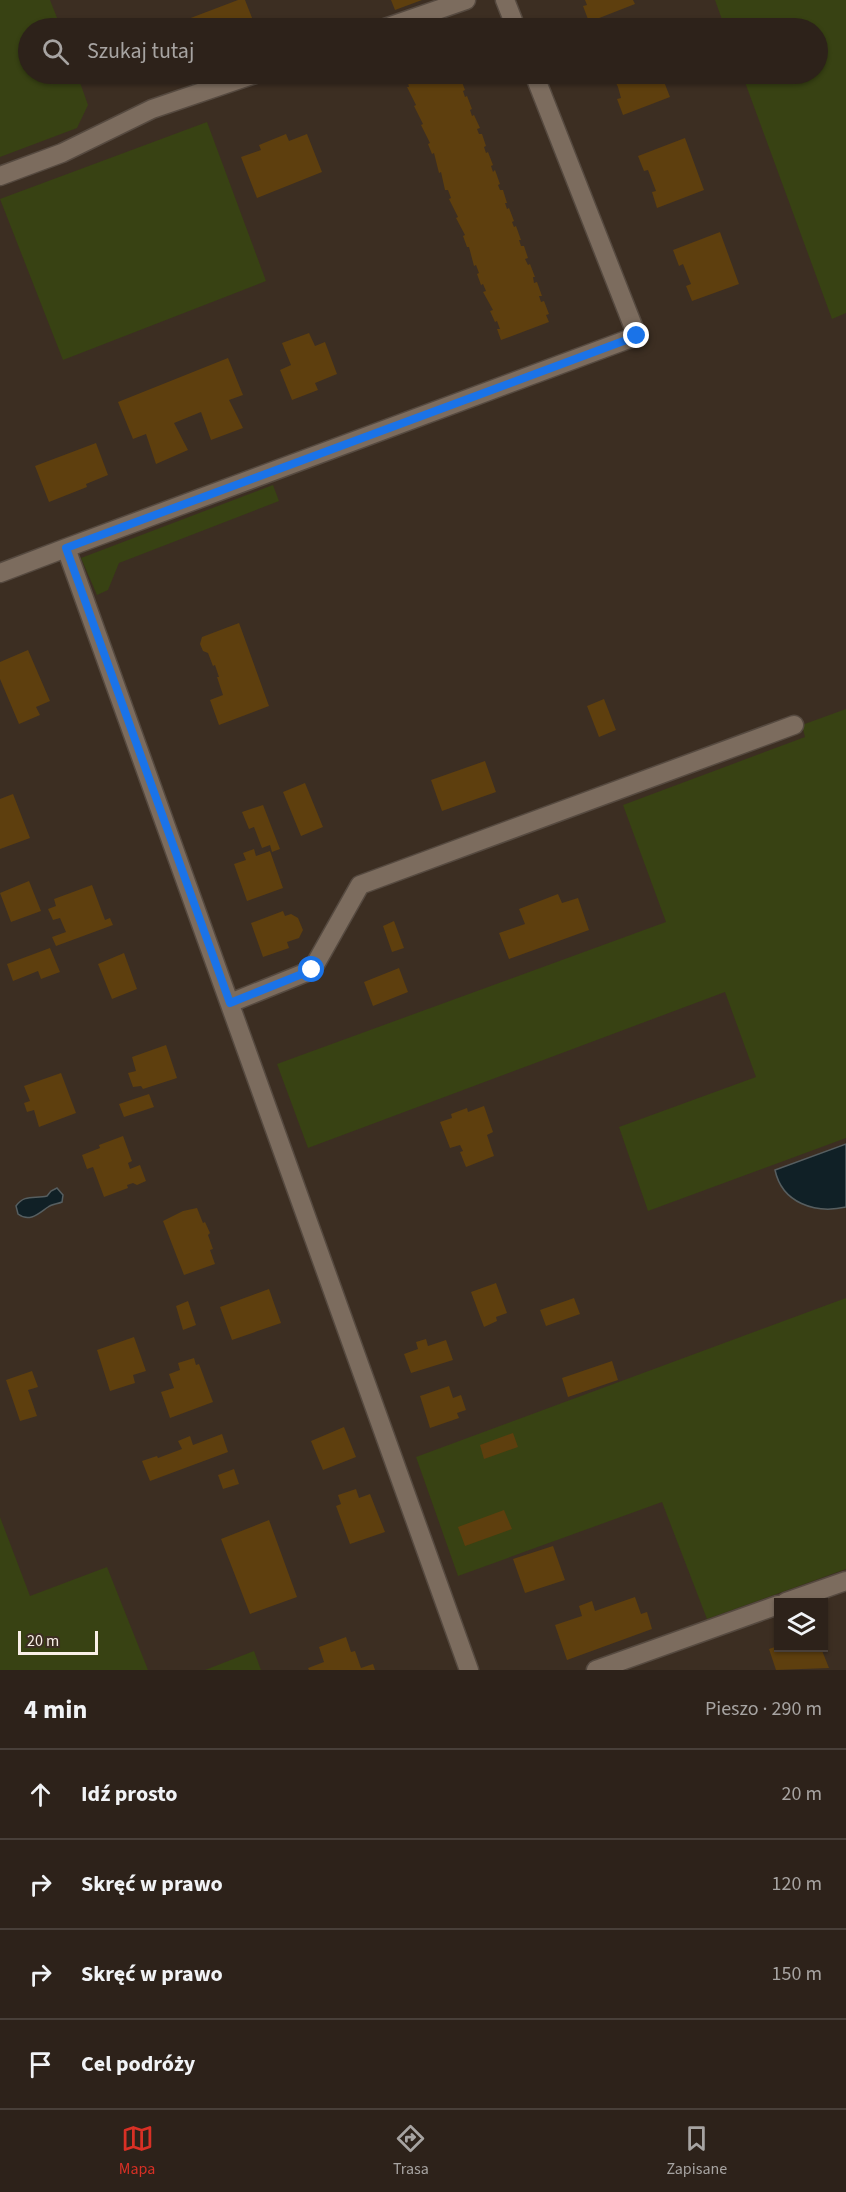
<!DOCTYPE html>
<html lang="pl">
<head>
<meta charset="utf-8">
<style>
  body { margin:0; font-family:"Source Sans 3",sans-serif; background:#352a23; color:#f1f3f6 }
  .controls { position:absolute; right:18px; bottom:18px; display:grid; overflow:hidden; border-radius:0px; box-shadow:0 2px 4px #0004 }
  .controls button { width:54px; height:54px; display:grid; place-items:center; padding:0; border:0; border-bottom:2px solid #483f39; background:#2d221a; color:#f1f3f6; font:30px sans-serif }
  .scale { position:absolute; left:18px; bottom:15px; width:80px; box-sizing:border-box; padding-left:6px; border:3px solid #f9efe8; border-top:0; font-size:16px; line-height:21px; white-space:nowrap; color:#f9efe8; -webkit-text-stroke:4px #3c2e22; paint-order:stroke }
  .stop { position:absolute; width:18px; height:18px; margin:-14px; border:4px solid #1a73e8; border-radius:50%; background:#fff }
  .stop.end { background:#1a73e8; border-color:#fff; box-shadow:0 2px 6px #0008 }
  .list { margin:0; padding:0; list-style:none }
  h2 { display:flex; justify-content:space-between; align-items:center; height:78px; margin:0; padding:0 24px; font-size:26px }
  h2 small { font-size:20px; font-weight:400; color:#a7a4a2 }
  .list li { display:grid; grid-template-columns:39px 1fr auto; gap:18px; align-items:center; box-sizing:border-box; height:90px; padding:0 24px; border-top:2px solid #483f39 }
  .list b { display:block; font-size:22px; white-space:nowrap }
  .list em { font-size:20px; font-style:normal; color:#a7a4a2 }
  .icon { flex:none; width:33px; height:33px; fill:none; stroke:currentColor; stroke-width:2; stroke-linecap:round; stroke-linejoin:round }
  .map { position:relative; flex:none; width:846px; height:1670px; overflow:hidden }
  .search { position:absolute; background:#2d221a; box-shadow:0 2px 4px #0004; left:18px; right:18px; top:18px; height:66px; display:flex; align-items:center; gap:15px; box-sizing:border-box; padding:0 21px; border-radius:33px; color:#a7a4a2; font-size:22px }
  .sheet { height:438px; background:#2d221a }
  nav { display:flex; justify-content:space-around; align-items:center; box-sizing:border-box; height:84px; border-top:2px solid #483f39; background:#2d221a; font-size:16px; color:#a7a4a2 }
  nav a { display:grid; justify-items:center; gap:3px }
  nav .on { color:#d93025 }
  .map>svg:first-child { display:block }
  .green { fill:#384213 }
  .water { fill:#102026; stroke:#565e60; stroke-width:1.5 }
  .building { fill:#5e3f0e }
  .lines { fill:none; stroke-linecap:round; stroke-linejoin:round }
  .minor-casing { stroke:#564a40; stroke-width:21 }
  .minor { stroke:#7c6c5e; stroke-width:18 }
  .route { stroke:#1a73e8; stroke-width:8 }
</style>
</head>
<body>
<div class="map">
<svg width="846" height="1670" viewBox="0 0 846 1670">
  <rect width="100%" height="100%" fill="#3c2e22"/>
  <!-- green -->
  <path class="green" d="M0,0H50L61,28H28V74H77L88,105L77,128L0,157Z
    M715,0H846V313L832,319L742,74H818V28H725Z
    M207,122L266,281L63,360L0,199Z
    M273,485L279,501L119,563L108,590L97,595L81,558Z
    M846,709V1138L648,1211L619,1127L756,1077L725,992L308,1148L277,1064L666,922L623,805L805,737L802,725Z
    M846,1298V1569L707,1619L662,1502L458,1576L416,1457Z
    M0,1517L30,1596L107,1567L148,1670H0Z
    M254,1651L261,1670H205Z"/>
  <!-- water -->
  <path class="water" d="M846,1144V1207C815,1214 782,1203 775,1170Z
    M57,1188L63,1195L62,1202C58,1204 52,1204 48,1207C39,1213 30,1223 18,1214L16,1206C24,1194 35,1199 47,1196L51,1191Z"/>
  <!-- building -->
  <path class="building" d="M238,0H245L256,28H192L188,19Z
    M391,0H422L395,10Z
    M585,0H633L635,4L589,22L583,6L587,5Z
    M415,74H456L458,78L460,77L465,90L463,91L465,97L467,96L472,109L470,110L472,116L474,115L480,128L477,129L479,134H482L486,146L484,147L486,153L488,152L493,165L491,166L493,172L495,170L500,184L498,185L500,190H503L507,203H505L507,209L509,208L514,221L512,222L514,227L516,226L521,240H519L521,246H524L528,258L525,259L528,265L530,264L535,277H533L534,283L537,282L542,296H539L541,302L544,301L549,314L546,315L549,322L501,340L497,329H500L497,321L495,322L490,311L493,310L483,292L486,291L483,284L481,285L477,274L479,273L476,265L474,266L469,247H467L463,236L465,235L456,218L458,217L449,199L451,198L448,190H445L441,172L439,173L434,153L432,154L428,144L430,143L421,125L423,124L414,106L416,105L407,87H409L407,79L404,80L403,78Z
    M607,74H661L670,97L623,115L617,99L621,98L618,87L613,77L609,78Z
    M286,134L289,141L307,134L322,172L257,198L241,157L261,150L259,145Z
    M685,138L704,190L657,208L652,192L656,191L648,170L644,171L638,156Z
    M720,232L739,284L692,301L686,286L691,284L683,264L679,266L673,250Z
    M309,333L315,346L325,342L337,374L315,383L318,390L292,400L280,370L291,365L282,343Z
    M228,358L243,395L229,400L243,428L211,440L201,412L174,423L188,450L156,464L146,434L133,439L118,402Z
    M96,443L108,475L86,484L87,487L49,502L35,466Z
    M239,623L269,706L219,725L210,700L223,695L217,677H219L215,665L213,666L208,653L203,651L200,644L202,637Z
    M28,650L50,701L36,707L40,715L19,724L0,679V662Z
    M604,699L616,730L599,737L587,706Z
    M485,761L496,792L442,811L431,780Z
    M305,783L323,827L301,836L283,792Z
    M13,794L30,838L0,849V799Z
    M263,805L280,849L272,852L270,845L262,848L254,827L249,829L242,812Z
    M254,849L256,856L270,851L283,888L247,901L234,864L246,860L243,853Z
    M29,881L41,911L11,922L0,893Z
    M92,885L105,920L110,918L113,925L56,946L52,937L66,932L60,918L53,920L48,909L56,906L54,899Z
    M558,894L562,903L578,898L589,930L509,959L499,933L525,924L519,909Z
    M283,911L285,916L291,914L298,918L303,930L299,938L287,942L289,948L263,957L251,923Z
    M394,921L404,948L392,952L383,926Z
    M50,948L60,972L41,979L38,971L13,981L7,964Z
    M124,953L137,989L112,999L98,964Z
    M399,968L408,992L373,1006L364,982Z
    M166,1045L177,1078L143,1089L141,1086L133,1087L128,1073L136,1071L132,1057Z
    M61,1073L76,1113L39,1127L34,1110L27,1112L24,1103L30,1101L24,1086Z
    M149,1094L154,1107L124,1117L119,1104Z
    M484,1106L493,1132L487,1135L494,1156L466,1167L460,1152L463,1151L460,1145L450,1148L440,1122L452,1118L451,1114L467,1108L468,1112Z
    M123,1136L132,1161L128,1163L130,1169L140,1165L146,1181L137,1185L133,1183L127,1185L128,1188L104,1197L93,1167L87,1169L82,1155L100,1148L99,1145Z
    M197,1208L203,1223L205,1222L210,1233L208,1235L213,1249L210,1250L215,1264L184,1275L163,1221L183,1211Z
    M496,1283L507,1313L496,1317L497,1321L484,1327L471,1292Z
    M269,1289L281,1323L232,1340L220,1307Z
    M574,1298L580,1314L546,1326L540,1310Z
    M188,1301L196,1325L183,1330L176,1306Z
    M134,1337L146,1371L133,1375L135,1383L110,1391L97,1350Z
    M426,1339L428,1346L446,1340L453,1360L411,1373L404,1354L418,1349L416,1342Z
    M194,1358L196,1365L199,1364L213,1402L170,1418L161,1392L174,1388L169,1374L180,1370L178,1363Z
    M612,1361L618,1380L568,1397L562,1378Z
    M32,1371L38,1387L28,1390L37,1416L20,1421L6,1380Z
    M449,1386L453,1398L461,1395L466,1410L457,1413L459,1418L430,1428L420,1396Z
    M344,1427L356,1457L323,1470L311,1441Z
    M513,1433L518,1447L484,1459L480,1445Z
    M222,1434L228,1452L150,1481L142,1461L157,1456L158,1458L182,1449L178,1441L190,1436L193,1445Z
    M234,1469L239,1484L223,1489L218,1475Z
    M356,1489L359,1498L370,1494L385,1532L350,1544L336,1506L341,1504L338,1495Z
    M504,1510L512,1529L465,1546L458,1527Z
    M269,1520L297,1597L250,1614L221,1539Z
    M553,1546L565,1580L525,1593L513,1559Z
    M635,1597L641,1614L647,1612L652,1629L567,1660L555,1625L582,1616L579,1606L592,1601L595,1611Z
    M346,1637L351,1652L355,1651L361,1668L373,1664L375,1670H309L308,1668L324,1662L319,1647Z
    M778,1646V1648H821L829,1668L776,1670L769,1649Z"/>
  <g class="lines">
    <defs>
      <path id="minor" d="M505,0L516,28
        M385,28L466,0
        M0,176L62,153L152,109L255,74
        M66,548L637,336L534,74
        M0,573L66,548L469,1670
        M230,1003L312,970L360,885L794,725
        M786,1602L846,1581
        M596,1670L778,1605"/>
    </defs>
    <!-- minor casing -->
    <use href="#minor" class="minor-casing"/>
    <!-- minor -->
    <use href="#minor" class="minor"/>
  </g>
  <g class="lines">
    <!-- route -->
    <path class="route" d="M312,970L230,1003L66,548L637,336"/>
  </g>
</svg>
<div class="controls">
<button><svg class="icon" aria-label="layers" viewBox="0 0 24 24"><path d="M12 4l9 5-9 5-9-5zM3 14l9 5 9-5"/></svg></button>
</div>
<div class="scale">20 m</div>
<div class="stop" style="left:312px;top:970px"></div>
<div class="stop end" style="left:637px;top:336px"></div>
<div class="search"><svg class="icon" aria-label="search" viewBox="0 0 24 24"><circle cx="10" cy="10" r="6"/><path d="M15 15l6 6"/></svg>Szukaj tutaj</div>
</div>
<section class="sheet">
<h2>4 min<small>Pieszo · 290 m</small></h2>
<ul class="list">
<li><svg class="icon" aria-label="ahead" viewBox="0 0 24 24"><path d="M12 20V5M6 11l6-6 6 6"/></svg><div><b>Idź prosto</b></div><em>20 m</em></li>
<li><svg class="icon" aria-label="right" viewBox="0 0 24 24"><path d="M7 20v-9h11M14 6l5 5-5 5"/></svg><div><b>Skręć w prawo</b></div><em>120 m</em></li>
<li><svg class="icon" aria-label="right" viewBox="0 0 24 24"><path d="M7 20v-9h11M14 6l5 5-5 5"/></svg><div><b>Skręć w prawo</b></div><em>150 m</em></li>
<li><svg class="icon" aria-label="arrive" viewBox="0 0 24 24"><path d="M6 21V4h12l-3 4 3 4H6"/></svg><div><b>Cel podróży</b></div></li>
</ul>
</section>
<nav>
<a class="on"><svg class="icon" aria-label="map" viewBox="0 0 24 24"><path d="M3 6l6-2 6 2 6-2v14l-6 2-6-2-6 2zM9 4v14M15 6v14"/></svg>Mapa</a>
<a><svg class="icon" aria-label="directions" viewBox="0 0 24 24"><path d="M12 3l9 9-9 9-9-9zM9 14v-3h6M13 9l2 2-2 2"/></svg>Trasa</a>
<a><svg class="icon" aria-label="saved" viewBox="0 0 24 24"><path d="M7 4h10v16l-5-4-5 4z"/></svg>Zapisane</a>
</nav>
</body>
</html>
